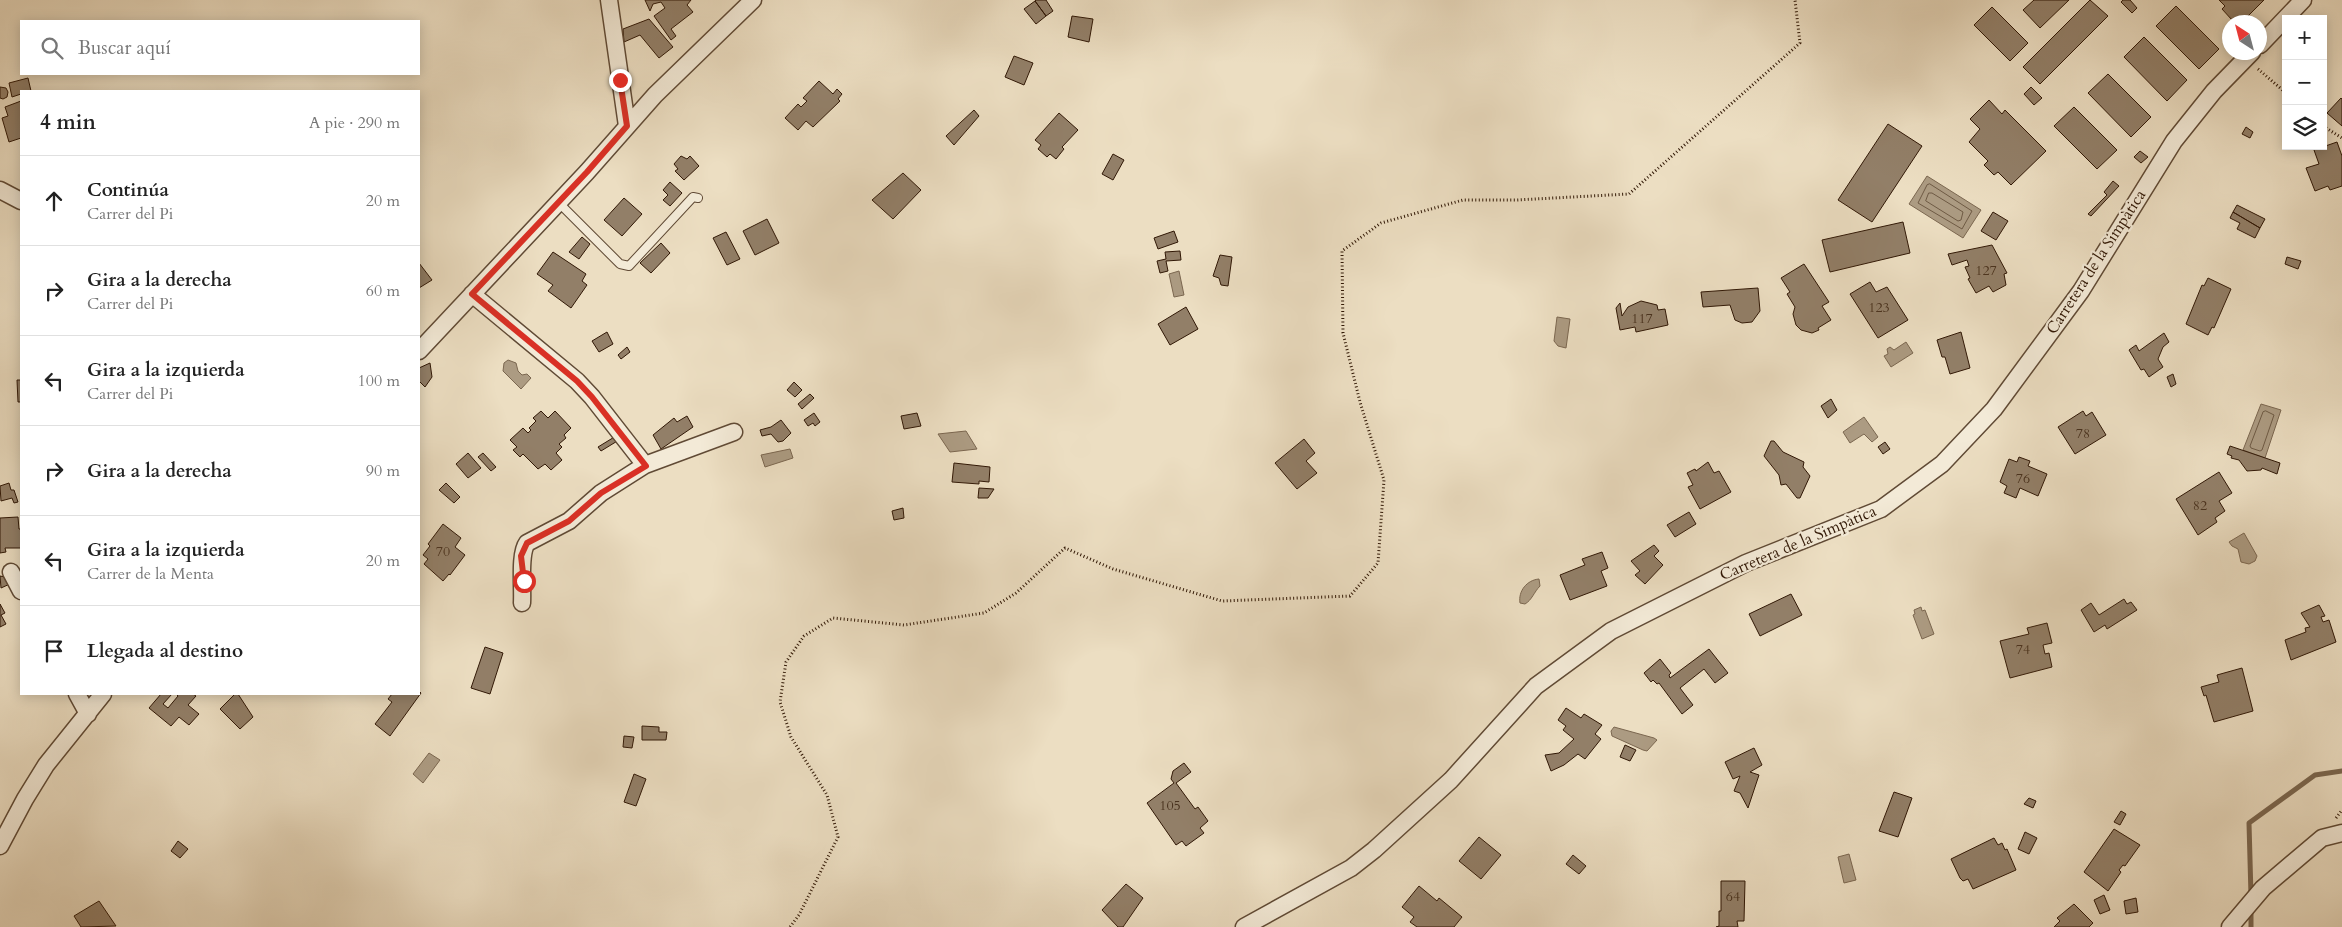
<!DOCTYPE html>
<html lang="es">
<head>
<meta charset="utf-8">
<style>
  body { margin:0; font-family:Cardo,serif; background:#f2f2f2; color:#222 }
  .controls { position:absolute; right:15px; top:15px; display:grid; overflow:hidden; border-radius:0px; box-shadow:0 2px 12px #0003 }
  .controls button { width:45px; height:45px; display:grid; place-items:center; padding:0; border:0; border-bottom:1px solid #e0e0e0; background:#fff; color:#222; font:25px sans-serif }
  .compass { position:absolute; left:2222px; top:15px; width:45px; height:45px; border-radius:50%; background:#fff; box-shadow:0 2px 12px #0003; rotate:324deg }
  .stop { position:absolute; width:15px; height:15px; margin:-11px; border:4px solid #d93025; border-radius:50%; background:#fff }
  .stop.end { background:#d93025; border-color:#fff; box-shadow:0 1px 5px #0008 }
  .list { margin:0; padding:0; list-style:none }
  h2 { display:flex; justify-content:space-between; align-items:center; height:65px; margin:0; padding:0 20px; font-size:21px }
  h2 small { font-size:16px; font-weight:400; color:#767676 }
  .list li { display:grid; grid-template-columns:32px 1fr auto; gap:15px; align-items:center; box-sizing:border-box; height:90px; padding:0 20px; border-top:1px solid #e0e0e0 }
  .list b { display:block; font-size:19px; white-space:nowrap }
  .list p { margin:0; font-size:16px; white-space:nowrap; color:#767676 }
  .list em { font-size:16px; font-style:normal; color:#767676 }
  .icon { flex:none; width:28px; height:28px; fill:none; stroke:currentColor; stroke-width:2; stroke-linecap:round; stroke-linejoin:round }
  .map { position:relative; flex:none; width:2342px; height:927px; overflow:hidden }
  .search { position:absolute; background:#fff; box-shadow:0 2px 12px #0003; left:20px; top:20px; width:400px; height:55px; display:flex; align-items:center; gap:12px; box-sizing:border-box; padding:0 18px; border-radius:0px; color:#767676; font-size:19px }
  .panel { position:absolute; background:#fff; box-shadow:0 2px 12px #0003; left:20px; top:90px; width:400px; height:605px; border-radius:0px }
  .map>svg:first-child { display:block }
  .water { fill:#ac9b82; stroke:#7b6750 }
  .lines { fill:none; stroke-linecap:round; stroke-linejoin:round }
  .shore { stroke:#6e5a44; stroke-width:1 }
  .stream { stroke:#7b6750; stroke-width:5 }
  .building { fill:#927f68; stroke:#311806 }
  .lane-casing { stroke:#604a35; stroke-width:10 }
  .street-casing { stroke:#604a35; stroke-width:19 }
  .path { stroke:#311806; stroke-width:3; stroke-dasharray:1 2.5; stroke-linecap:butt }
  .lane { stroke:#f3ead7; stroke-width:8 }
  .street { stroke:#f3ead7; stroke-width:16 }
  .route { stroke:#d93025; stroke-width:6 }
  .labels { text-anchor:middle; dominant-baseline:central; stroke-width:4.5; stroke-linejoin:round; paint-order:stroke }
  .number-label { font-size:14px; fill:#49321e }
  .street-label { font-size:16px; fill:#311806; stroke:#f3ead7 }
</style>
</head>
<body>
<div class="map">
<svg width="2342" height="927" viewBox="0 0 2342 927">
  <rect width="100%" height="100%" fill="#ecdec2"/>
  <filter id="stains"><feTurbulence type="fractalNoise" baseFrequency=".004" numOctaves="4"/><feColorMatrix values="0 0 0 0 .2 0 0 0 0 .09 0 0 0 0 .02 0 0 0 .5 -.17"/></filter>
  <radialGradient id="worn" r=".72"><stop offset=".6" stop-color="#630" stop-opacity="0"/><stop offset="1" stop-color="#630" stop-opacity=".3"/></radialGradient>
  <!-- water -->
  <path class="water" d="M1927,176L1981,210L1963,238L1909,204Z
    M1179,271L1184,295L1174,297L1169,274Z
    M1557,317L1570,319L1566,348L1558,346L1554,341Z
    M1906,342L1913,353L1891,367L1884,356L1888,354L1887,349L1890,347L1894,350Z
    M508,360L516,363L518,371L522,375L527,374L531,378L521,389L503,371L504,363Z
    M2261,404L2281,410L2265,458L2243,450Z
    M1864,417L1878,437L1872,442L1864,434L1850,443L1843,432Z
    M966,431L977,449L950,452L938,434Z
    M790,449L793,458L765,467L761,455Z
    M2244,533L2257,556L2255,561L2249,564L2241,562L2238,549L2232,546L2229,542Z
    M1539,579L1540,586C1534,592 1532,600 1525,604L1520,603C1518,591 1527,580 1539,579Z
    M1921,607L1922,611L1925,610L1934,634L1922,639L1913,615L1915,614L1914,610Z
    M1614,727L1654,738L1657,740L1647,751L1643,750L1612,736L1611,731Z
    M429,753L440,760L423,783L413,774Z
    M1849,854L1856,880L1844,883L1838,857Z"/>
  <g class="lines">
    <!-- shore -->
    <path class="shore" d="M1930,184L1972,211L1962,229L1918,203L1927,185Z
      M1929,193H1932L1963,212L1961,220L1958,221L1926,201Z
      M2266,411L2274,415L2262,450L2260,451L2251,448L2250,446L2263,412Z"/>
    <!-- stream -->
    <path class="stream" d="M2251,896L2249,823L2315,775L2342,771
      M2251,910V927"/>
  </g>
  <!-- building -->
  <path class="building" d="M645,0H691L687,5L693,12L671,29L676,36L671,40L654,16L665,8L661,2L653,4L650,11Z
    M1036,0H1046L1053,11L1046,16L1035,1Z
    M2034,0H2069L2040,28L2023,10Z
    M2090,0L2108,16L2040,84L2023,67Z
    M2123,0H2130L2137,8L2132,13L2121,2Z
    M2219,0H2264L2242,22H2231L2232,20L2222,9L2225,6Z
    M1035,1L1046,16L1036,24L1024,9Z
    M2176,6L2219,49L2199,69L2156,26Z
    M1992,7L2028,43L2010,61L1974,25Z
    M1072,16L1093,19L1089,42L1068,37Z
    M649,19L673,47L659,58L640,35L624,42L623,29Z
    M2144,37L2187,80L2167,101L2124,57Z
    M1014,56L1033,63L1024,85L1005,77Z
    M2108,74L2151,117L2131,137L2088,93Z
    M28,78L31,91H21V94L12,97L9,83Z
    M819,81L833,94L837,89L842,94L838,99L840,101L813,127L806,121L798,130L785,118L798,104L801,107L807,101L803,98Z
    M0,87L6,88L8,92L7,97L3,99L0,98Z
    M2031,87L2042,98L2034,105L2024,94Z
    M2341,98L2342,99V126L2327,113Z
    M1989,100L2002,114L2005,110L2046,151L2011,185L1998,172L1994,175L1984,165L1988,161L1969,142L1980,129L1970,119Z
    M21,101V138L9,142L2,118L8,116L5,107Z
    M2074,107L2117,150L2097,169L2054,126Z
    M974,110L979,116L954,145L946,136Z
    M1059,113L1078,130L1062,147L1064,149L1056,159L1050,154L1047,157L1038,149L1041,145L1035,140Z
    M1888,124L1922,146L1872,222L1838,200Z
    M2246,127L2253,132L2250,138L2242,134Z
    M2337,142L2342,156V186L2330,190L2328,186L2315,191L2306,168L2319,164L2314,150Z
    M2140,151L2148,157L2141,163L2134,157Z
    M1113,154L1124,160L1113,180L1102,174Z
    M681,156L687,159L690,156L699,166L684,180L675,171L678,169L674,164Z
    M903,173L921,190L893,219L872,200Z
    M2113,181L2119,186L2091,216L2088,214L2107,195L2104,192Z
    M670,182L682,193L670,206L663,200L668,195L663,190Z
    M624,198L642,214L622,236L604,220Z
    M2237,205L2265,219L2260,228L2233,212Z
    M1993,212L2008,221L1996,240L1981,231Z
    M2233,212L2260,228L2255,238L2237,229L2240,223L2230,218Z
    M767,219L779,243L755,255L743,231Z
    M1903,222L1910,253L1830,272L1822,240Z
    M1174,231L1178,242L1158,249L1154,238Z
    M726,232L740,259L727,265L713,238Z
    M582,237L590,244L579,259L569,252Z
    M661,243L670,253L651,273L640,263Z
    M1992,245L2007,273L2004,274L2006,285L1993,292L1989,286L1976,293L1968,279L1970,278L1965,267L1969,266L1967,260L1952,265L1948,254Z
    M1180,251L1181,260L1166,261L1168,271L1160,273L1157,261L1166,259L1165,252Z
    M553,252L586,274L582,281L587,285L571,308L548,291L553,285L537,274Z
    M1220,255L1232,257L1228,286L1221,285L1219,278L1213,276Z
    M2287,257L2301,261L2298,269L2285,264Z
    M419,263L432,280L419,288Z
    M1804,264L1829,302L1822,306L1831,320L1818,328L1819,330L1812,333L1801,330L1796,325L1793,314L1795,307L1787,294L1790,292L1781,278Z
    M2208,278L2231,289L2214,328L2212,327L2208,335L2186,324L2202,285L2204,286Z
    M1870,282L1876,292L1887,287L1908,320L1878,338L1850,294Z
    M1758,288L1760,311L1752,322L1742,323L1735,320L1730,305L1703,307L1701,292Z
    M1641,301L1657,305L1658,310L1665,309L1668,325L1636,332L1635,327L1620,330L1616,308L1620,303L1622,316L1628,307Z
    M1186,307L1198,329L1170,345L1158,324Z
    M607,332L613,344L599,352L592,341Z
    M1961,332L1970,368L1950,374L1945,357H1942L1937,340Z
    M2164,333L2169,342L2163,347L2158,359L2163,367L2149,377L2144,369L2141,370L2129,350L2136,345L2139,351Z
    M627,347L630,352L621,359L618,355Z
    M430,363L432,377L425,387L419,381V368Z
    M2173,374L2176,384L2171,387L2167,377Z
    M17,380H21V402H18Z
    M794,382L802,390L795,397L787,390Z
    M810,394L814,398L802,409L798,404Z
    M1831,399L1837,410L1828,418L1821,406Z
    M541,411L548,418L555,411L571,428L564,435L566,438L559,444L562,447L556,453L562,460L551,470L545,464L538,469L523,454L520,457L513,450L517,447L510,440L523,428L528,433L531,430L529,428L536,421L533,418Z
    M2083,411L2086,416L2092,412L2106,435L2075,454L2058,427Z
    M814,413L820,422L815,426L813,423L808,426L804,420Z
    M917,413L921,426L904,429L901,416Z
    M687,416L693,427L661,449L653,435L674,418L677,422Z
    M781,420L791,433L783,441L778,442L771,434L762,436L760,430L771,427Z
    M616,436L619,440L601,451L598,447Z
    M1304,439L1315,453L1306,461L1317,473L1297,489L1275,463Z
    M1771,441H1774L1783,452L1804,462L1803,467L1810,476L1800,498H1797L1786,484L1781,485L1779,475L1764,456Z
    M1885,442L1890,449L1883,454L1878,447Z
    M2230,446L2280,463L2277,474L2262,468L2261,470L2247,471L2239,460L2231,458L2232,456L2227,454Z
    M468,453L481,468L468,478L456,464Z
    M483,453L496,467L491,471L478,457Z
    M2019,457L2030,461L2028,466L2047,474L2038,496L2020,488L2016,498L2004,493L2007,486L2000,482L2009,459L2017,462Z
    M1708,462L1714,473L1719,471L1731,492L1700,509L1688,487L1693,485L1687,473L1695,469L1696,471Z
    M954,463L990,467L989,482L979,481V484L952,482Z
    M2219,472L2232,493L2219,501L2225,511L2215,518L2217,522L2198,535L2176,499Z
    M9,483L11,490H14L18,502L14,503L12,498L1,501L0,486Z
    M446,483L460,497L454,503L439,490Z
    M979,488L994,489L988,498H978Z
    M903,508L904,518L894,520L892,511Z
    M1689,512L1696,524L1675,537L1667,525Z
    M18,517L19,529H21V548H5L6,552L0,553V518Z
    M443,524L461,538L455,547L465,555L450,575L449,574L443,581L424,564L428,559L423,555L430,546L428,544Z
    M1654,545L1659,551L1654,556L1663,565L1645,584L1635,575L1640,571L1631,561Z
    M1602,552L1608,568L1601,571L1607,586L1570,600L1560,575L1585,565L1582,559Z
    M0,576L5,577L12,583L1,588Z
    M1791,594L1802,615L1760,636L1749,614Z
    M2124,599L2127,604L2131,602L2137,610L2107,629L2105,625L2094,632L2081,610L2091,603L2099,615Z
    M0,604L5,613L1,615L6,624L0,627Z
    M2319,605L2325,616L2321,617L2323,622L2329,620L2336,642L2291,660L2285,640L2306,632L2305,628L2310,627L2301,613Z
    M2047,623L2052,643L2043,645L2045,654L2049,653L2052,667L2010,678L2000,641L2029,634L2027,628Z
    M485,647L503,653L490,694L471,688Z
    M1709,649L1728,673L1715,683L1704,669L1680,688L1693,705L1682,714L1659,683L1657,684L1653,680L1651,682L1644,673L1660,659L1671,673L1669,675L1670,678Z
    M2242,668L2253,711L2214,722L2206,695L2204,696L2201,687L2219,682L2217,675Z
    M419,691L421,693L390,736L375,724L392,702L388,699L392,694H419Z
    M161,694H172L163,704L168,708L178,696L176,694H193L196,696L188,705L199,714L189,725L179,717L171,726L149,708Z
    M235,694H238L253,717L240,729L220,709Z
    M1566,708L1581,718L1584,714L1602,725L1595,734L1601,739L1585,759L1578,754L1564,765L1551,771L1545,755L1559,753L1574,739L1563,730L1566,726L1558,720Z
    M642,726L659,727V732H667L666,740H642Z
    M624,736L634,737L632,748L623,747Z
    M1625,745L1636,750L1630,761L1620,757Z
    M1754,748L1762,765L1750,772L1759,775L1748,808L1740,793L1734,791L1740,776L1733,779L1725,762Z
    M1184,763L1191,772L1176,783L1195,809L1198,807L1208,821L1200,828L1204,833L1186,846L1182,841L1176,845L1147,803L1174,783L1171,779L1173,771Z
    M634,774L646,779L636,806L624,802Z
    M1894,792L1912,798L1898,837L1879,831Z
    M2029,798L2036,801L2033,808L2024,804Z
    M2121,811L2126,814L2120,825L2114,822Z
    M2114,829L2140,845L2125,866L2123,865L2119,870L2121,872L2108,891L2084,872Z
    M2025,832L2037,838L2029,854L2018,849Z
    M1479,837L1501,855L1481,879L1459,861Z
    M1994,838L1998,845L2002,843L2005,850L2007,849L2016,870L1973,889L1968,879L1963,881L1960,878L1951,859Z
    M178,841L188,849L180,858L171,851Z
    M1573,855L1586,866L1579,874L1566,864Z
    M1721,881H1745L1744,921H1737L1738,927H1716L1719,926V911H1721Z
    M1126,884L1143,898L1123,927H1118L1102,910Z
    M1419,886L1437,901L1439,898L1462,917L1454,927H1417L1410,922L1414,917L1402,907Z
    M2104,895L2110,910L2100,914L2094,900Z
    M2136,898L2138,912L2126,914L2124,901Z
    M99,901L116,926L81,927L74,916Z
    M2074,904L2093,923L2089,927H2054L2060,921L2057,918Z"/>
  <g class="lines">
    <defs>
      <path id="lane" d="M559,203L620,264L629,266L693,197L698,198"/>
      <path id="street" d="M609,0L627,126
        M2260,45L2303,0
        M0,190L21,201
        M472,294L577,381L592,397L645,465
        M419,351L587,172L655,95L753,0
        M11,572L21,591
        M522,603C523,587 519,554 527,543L569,521L601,493L645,465L734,432
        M77,694L88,714
        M0,846L25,799L46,765L103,694
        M1244,927L1351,868L1374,850L1451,780L1536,686L1611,631L1746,563L1881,509L1942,464L1994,409L2081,291L2174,141L2214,91L2252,52
        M2230,927L2263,888L2322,838L2342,833"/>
    </defs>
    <!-- lane casing -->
    <use href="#lane" class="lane-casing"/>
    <!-- street casing -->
    <use href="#street" class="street-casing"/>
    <!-- path -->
    <path class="path" d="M2258,69L2286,93
      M2323,126L2342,138
      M2336,818L2342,810
      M790,927L799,915L838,837L827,795L791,737L780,702L786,662L804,636L833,618L904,625L984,613L1016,593L1065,548L1113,569L1222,601L1350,596L1378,563L1384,480L1360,402L1343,333L1342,251L1381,223L1463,200H1516L1629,194L1800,43L1795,0"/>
    <!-- lane -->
    <use href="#lane" class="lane"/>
    <!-- street -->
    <use href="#street" class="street"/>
  </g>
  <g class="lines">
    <!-- route -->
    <path class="route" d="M524,581L521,556L527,543L569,521L601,493L646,466L592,397L577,381L472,294L587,172L627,126L620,80"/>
  </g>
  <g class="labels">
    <!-- number labels -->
    <g class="number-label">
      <text x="1986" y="270">127</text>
      <text x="1879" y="307">123</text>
      <text x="1642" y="318">117</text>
      <text x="2083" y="433">78</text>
      <text x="2023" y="478">76</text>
      <text x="2200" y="505">82</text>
      <text x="443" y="551">70</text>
      <text x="2023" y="649">74</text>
      <text x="1170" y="805">105</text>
      <text x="1733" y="896">64</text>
    </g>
    <!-- street labels -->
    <g class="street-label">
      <text transform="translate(2096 262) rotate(-57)">Carretera de la Simpàtica</text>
      <text transform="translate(1798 543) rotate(-23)">Carretera de la Simpàtica</text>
    </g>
  </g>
  <rect width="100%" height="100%" filter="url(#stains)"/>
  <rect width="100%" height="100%" fill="url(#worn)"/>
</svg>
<div class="controls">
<button>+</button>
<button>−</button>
<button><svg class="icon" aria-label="layers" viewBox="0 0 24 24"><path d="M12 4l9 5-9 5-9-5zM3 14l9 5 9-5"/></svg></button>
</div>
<svg class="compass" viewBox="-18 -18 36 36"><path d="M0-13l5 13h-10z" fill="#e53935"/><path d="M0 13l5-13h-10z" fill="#767676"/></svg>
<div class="stop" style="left:524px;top:581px"></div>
<div class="stop end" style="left:620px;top:80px"></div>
<div class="search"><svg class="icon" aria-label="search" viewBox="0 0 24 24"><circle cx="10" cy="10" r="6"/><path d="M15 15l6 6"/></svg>Buscar aquí</div>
<section class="panel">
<h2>4 min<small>A pie · 290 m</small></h2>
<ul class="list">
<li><svg class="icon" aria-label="ahead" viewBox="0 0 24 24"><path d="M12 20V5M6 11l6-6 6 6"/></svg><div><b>Continúa</b><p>Carrer del Pi</p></div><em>20 m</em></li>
<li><svg class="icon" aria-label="right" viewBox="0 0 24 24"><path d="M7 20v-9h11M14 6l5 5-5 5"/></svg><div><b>Gira a la derecha</b><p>Carrer del Pi</p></div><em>60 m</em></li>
<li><svg class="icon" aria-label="left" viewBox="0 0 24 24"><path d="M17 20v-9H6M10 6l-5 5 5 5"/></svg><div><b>Gira a la izquierda</b><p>Carrer del Pi</p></div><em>100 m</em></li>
<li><svg class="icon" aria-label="right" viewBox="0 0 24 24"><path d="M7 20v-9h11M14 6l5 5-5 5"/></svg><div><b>Gira a la derecha</b></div><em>90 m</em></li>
<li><svg class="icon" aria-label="left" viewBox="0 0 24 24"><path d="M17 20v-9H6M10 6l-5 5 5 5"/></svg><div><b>Gira a la izquierda</b><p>Carrer de la Menta</p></div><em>20 m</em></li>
<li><svg class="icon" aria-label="arrive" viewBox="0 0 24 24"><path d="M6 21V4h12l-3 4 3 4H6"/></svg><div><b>Llegada al destino</b></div></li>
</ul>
</section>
</div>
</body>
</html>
